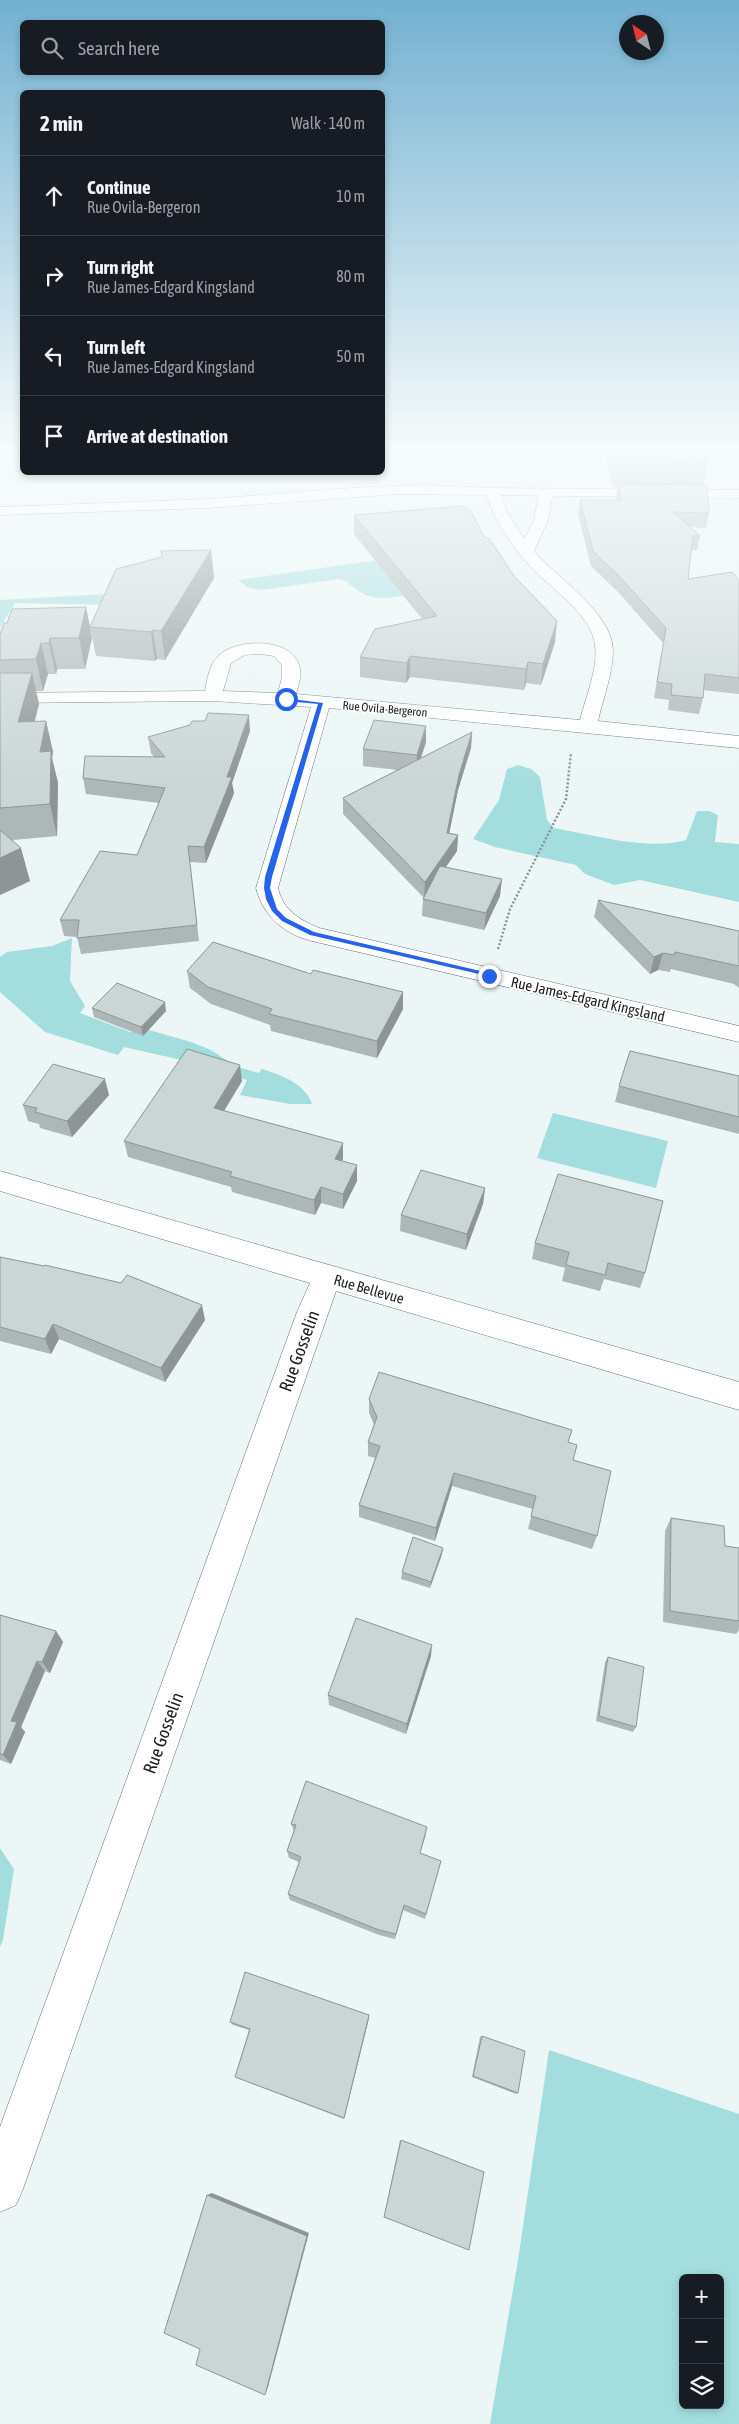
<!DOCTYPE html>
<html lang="en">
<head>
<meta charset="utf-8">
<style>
  body { margin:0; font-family:"Asap Condensed",sans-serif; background:#242831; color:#f1f3f6 }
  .controls { position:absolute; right:15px; bottom:15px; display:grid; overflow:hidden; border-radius:8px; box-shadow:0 2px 8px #0003 }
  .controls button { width:45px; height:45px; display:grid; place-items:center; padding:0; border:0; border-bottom:1px solid #363941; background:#171b24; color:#f1f3f6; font:25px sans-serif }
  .compass { position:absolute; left:619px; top:15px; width:45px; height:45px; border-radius:50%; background:#171b24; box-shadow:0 2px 8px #0003; rotate:325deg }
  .stop { position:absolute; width:15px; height:15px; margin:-11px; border:4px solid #2563eb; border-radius:50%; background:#fff }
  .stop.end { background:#2563eb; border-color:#fff; box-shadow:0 1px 5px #0008 }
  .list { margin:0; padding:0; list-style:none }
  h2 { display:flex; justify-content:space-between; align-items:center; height:65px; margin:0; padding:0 20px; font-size:21px }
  h2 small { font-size:16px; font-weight:400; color:#9ea1a6 }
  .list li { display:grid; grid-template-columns:32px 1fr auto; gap:15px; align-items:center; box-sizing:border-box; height:80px; padding:0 20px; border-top:1px solid #363941 }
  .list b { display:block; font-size:19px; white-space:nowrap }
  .list p { margin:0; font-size:16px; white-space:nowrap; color:#9ea1a6 }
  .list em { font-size:16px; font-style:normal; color:#9ea1a6 }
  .icon { flex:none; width:28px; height:28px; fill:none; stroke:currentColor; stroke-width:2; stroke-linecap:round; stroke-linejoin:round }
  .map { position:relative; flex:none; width:739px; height:2424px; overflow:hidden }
  .search { position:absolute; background:#171b24; box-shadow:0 2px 8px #0003; left:20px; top:20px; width:365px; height:55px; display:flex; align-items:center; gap:12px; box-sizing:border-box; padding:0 18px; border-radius:8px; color:#9ea1a6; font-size:19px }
  .panel { position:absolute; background:#171b24; box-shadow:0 2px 8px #0003; left:20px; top:90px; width:365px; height:385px; border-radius:8px }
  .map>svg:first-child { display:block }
  .green { fill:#a4ddde; fill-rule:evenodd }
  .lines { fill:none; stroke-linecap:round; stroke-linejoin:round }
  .minor-casing { stroke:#656e6e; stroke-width:1 }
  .major-casing { stroke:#656e6e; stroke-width:1 }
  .path { stroke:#8d9494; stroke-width:2.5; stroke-dasharray:2 2; stroke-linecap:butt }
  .minor { fill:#fff; fill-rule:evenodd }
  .major { fill:#fff; fill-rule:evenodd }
  .wall { fill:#aeb7b7 }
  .shaded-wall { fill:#8d9595 }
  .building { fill:#cad5d5; stroke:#8d9595 }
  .route { fill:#2563eb }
  .labels { text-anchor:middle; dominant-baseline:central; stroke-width:4; stroke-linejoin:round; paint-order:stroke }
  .far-street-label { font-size:12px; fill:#1d2020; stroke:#fff }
  .street-label { font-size:15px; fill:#1d2020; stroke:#fff }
  .near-street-label { font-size:18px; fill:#1d2020; stroke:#fff }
</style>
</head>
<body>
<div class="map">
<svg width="739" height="2424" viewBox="0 0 739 2424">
  <rect width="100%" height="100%" fill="#ecf6f6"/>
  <!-- green -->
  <path class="green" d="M407,556L428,590C407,594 381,604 362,593C353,588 349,581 339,579L262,590L249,588L238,580Z
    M177,590L157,606L15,603L0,628V600Z
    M518,765L531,769L540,777L547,820L554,828C594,835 648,851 686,840L697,811H709L718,815L715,842L739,844V902L640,880L614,885L585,874L576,865L495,847L473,839L499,800L507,769Z
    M72,938L70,981L85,1006L80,1013L130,1032L149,1030L191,1042L211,1050L237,1067L259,1073L262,1069C281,1075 305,1083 312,1104H290L240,1095L247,1080L186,1061L124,1047L118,1055L45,1032L0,992V957L7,952L52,946Z
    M553,1113L668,1141L656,1188L537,1158Z
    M0,1848L14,1869L3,1940L0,1947Z
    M549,2050L739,2114V2424H490L518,2260ZM683,2278H720V2405H683Z"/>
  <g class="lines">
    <defs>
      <path id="minor" d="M492,488L499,492L508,513L524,539L534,520L539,492L546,488L553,492L548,520L534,551C557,578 613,613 613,651C613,674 603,698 598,721L739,736V748L329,708L278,888C283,910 298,919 319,928L739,1026V1042L312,941C284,934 263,916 256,888L311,707L213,701L0,703V693L205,691C207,678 210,664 219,655C238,638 294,637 300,668C302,676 298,686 296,694L580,720C586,696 598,669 595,645C592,614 548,587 528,564C509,543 494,519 485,492ZM261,654L274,656L282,665V677L278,693L223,691L231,663L245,655Z
        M0,1171L739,1382V1410L336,1291L23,2189L16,2205L0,2212V2127L297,1312L310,1283L0,1191Z"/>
      <path id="major" d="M429,485L492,488L739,490V498L397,494L209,508L0,515V507L209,499L365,487Z"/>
    </defs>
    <!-- minor casing -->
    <use href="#minor" class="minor-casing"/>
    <!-- major casing -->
    <use href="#major" class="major-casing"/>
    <!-- path -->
    <path class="path" d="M498,949L510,909L566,799L571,753"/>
    <!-- minor -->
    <use href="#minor" class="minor"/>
    <!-- major -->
    <use href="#major" class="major"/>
  </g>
  <!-- wall -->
  <path class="wall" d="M606,446H707L709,459L703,485L709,513L706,528L690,527L700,536L697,550H691L688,579L739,580V694L703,690V698L699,714L668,710L669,700L654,698L663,643L619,593L591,566L578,514L580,500H616L617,487H613L605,454Z
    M467,510L555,642L541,685L526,683L524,690L410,677L406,683L360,677V657L422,619L354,534V515Z
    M211,550L214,578L165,660L157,659L155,661L96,656L90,627Z
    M86,607L92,638L85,669H57L56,674H48L43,691H36L39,704L35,721H46L53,752L52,758L58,783L57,836L13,840L30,881L0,895V634L7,623Z
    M250,731L232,783L234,793L206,863L190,862L199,941L81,954L77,937L64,936L60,920L137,855L159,803L86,794L83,778L154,757L151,753L148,737Z
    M472,732L471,748L458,790L449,833L458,835L457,851L446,867L500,896L484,930L422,916L423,899L424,898L343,814V798L397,770L363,766V749L426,742L421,758Z
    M598,900L739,931V988L734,984L671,969L670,972L658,970L650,974L594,917Z
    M187,971L311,974L403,992V1009L377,1058L271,1031L270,1025L211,1004L190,988Z
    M92,1008L166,1011L143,1036L94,1017Z
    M739,1076V1134L615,1102L619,1086Z
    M242,1081L224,1111L343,1159L342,1161L357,1181L343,1209L321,1203L315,1215L232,1192L231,1187L128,1157L124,1141Z
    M109,1095L72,1137L40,1128L39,1124L28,1121L23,1105Z
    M485,1188L483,1204L466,1250L400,1231L401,1215Z
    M535,1243L645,1273L640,1288L604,1279L600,1291L562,1281L565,1268L532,1259Z
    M0,1257L205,1320L165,1382L59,1339L51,1354L0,1341Z
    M369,1399L568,1442L597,1536L592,1549L528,1529L533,1509L452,1486L435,1541L359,1517V1505L375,1458L368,1456V1442L374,1425L369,1413Z
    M671,1518L725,1546L739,1548V1630L736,1634L663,1622L665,1531Z
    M442,1554L430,1588L401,1579L402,1572Z
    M0,1615L56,1631L63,1642L50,1673L45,1671L21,1727L25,1732L11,1764L0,1760Z
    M431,1656L406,1734L329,1705L328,1695Z
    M608,1657L636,1727L633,1732L596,1721L605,1662Z
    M291,1824L426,1835L420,1853L441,1861L425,1919L403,1910L395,1939L379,1935L290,1900L288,1894L299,1862L289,1858L287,1851L294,1831Z
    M369,2018L344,2119L235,2077L249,2030L233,2025L230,2022Z
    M482,2036L518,2093L516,2094L472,2077L480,2037Z
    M400,2140L484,2172L384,2217Z"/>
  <!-- shaded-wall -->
  <path class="shaded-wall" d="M211,550L214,578L165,660L161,631Z
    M86,607L92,638L85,669L79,638Z
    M557,621L555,642L541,685L543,664Z
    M153,630L157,659L155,661L151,632Z
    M50,638L57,669L56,674L49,643Z
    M41,643L48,674L43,691L36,659Z
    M410,656V677L406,683L407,663Z
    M528,662L526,683L524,690L526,669Z
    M32,673L39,704L26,753L18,722Z
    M249,715L250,731L232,783L234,793L206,863L204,847L227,777Z
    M46,721L53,752L52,758L58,783L57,836L50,804L40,752Z
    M426,726V742L416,772L417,755Z
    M472,732L471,748L458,790L446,849L447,833L459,775Z
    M458,835L457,851L424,898L425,882Z
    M21,848L30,881L0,895V858Z
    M502,879L500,896L484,930L486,913Z
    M663,953L658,970L650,974L654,957Z
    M403,992V1009L377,1058V1041Z
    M165,1002L166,1011L143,1036L141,1027Z
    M240,1065L242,1081L216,1124L214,1108Z
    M105,1079L109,1095L72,1137L67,1121Z
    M343,1143V1159L335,1175V1159Z
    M357,1165V1181L343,1209V1194Z
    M321,1187V1203L315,1215L314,1200Z
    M485,1188L483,1204L466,1250L467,1234Z
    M202,1305L205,1320L165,1382L161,1368Z
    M53,1324L59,1339L51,1354L45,1339Z
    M454,1473L452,1486L435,1541L436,1528Z
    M443,1548L442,1554L430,1588L431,1582Z
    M56,1631L63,1642L50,1673L42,1662Z
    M432,1645L431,1656L406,1734L407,1724Z
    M37,1661L45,1671L21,1727L25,1732L11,1764L3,1755L11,1721Z
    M404,1905L403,1910L395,1939L396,1934Z
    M369,2015V2018L344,2119V2118Z
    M212,2193L309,2233L268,2387L265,2395L207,2195Z"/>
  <!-- building -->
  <path class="building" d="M614,446H707L709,459L617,458Z
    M618,484L707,485L709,513L673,512L700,536H693L688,579L732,572L739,580V678L705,674L703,698L671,695L672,684L657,682L666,628L621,578L593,551L580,500H622Z
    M464,506L467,510H470L485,538H489L514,576L557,621L543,664L528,662L526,669L410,656L407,663L360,657L375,629L437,616L354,515Z
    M211,550L161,631L153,630L151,632L90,627L116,569L162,557L161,551Z
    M86,607L79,638H50L49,643H41L36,659L0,660V634L4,623H7L12,609Z
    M0,673H32L18,722L46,721L40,752L51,751L50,804L0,808Z
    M208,713L249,715L227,777H232L204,847L188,846L197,925L77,938L79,920H60L100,851L137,855L165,788L83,778L85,756L165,757L148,737L190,725L192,721H205Z
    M374,720L426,726L417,755L363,749Z
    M472,732L459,775L447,833L458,835L425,882L343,798Z
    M0,830L21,848L0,858Z
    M440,866L502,879L486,913L423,899Z
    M598,900L739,931V966L675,952L674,955L663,953L654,957Z
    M213,942L311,974L313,970L403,992L377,1041L269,1014L272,1009L208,987L187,971Z
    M117,983L165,1002L141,1027L92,1008Z
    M187,1049L240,1065L214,1108L343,1143L335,1159L357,1165L343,1194L321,1187L314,1200L230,1176L232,1172L124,1141Z
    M630,1051L739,1076V1117L619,1086Z
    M53,1064L105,1079L67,1121L35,1112L37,1108L23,1105Z
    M421,1170L485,1188L467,1234L401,1215Z
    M558,1174L663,1201L645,1273L608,1263L605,1275L566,1265L569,1252L535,1243Z
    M0,1257L44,1266L45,1265L121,1283L127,1275L202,1305L161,1368L53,1324L45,1339L0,1327Z
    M379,1372L572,1430L568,1442L577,1445L573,1460L611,1471L597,1536L531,1516L536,1496L454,1473L436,1528L359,1505L380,1446L368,1442L377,1417L369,1399Z
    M671,1518L724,1526L725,1546L739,1548V1621L670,1611Z
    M413,1537L443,1548L431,1582L402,1572Z
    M0,1615L56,1631L42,1662L37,1661L11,1721L17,1722L3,1755L0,1754Z
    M356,1618L432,1645L407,1724L328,1695Z
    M608,1657L644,1667L636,1727L599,1716Z
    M306,1781L427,1827L420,1853L441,1861L426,1914L404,1905L396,1934L379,1930L288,1894L301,1857L287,1851L296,1825L291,1824Z
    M245,1972L369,2015L344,2118L235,2077L250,2029L230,2022Z
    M482,2036L525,2051L518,2093L473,2076Z
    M401,2140L484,2172L469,2250L384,2217Z
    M207,2195L307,2236L265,2395L196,2365L200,2349L164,2333Z"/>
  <!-- sky -->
  <linearGradient id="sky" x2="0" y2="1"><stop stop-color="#73b1d1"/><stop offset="0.57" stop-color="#f6fbfb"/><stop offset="1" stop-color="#f6fbfb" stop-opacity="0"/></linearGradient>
  <rect width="739" height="785" fill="url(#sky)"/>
  <!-- route -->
  <path class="route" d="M284,698L323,703L272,877L270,888L277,909L286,918L314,932L489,973L492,974V977L310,935L282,921L272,911L266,899L264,888L265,877L318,704L286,701Z"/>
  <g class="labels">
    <!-- far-street labels -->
    <g class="far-street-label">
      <text transform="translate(385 709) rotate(5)">Rue Ovila-Bergeron</text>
    </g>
    <!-- street labels -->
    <g class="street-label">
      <text transform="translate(588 999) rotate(13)">Rue James-Edgard Kingsland</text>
      <text transform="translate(369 1289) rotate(16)">Rue Bellevue</text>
    </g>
    <!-- near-street labels -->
    <g class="near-street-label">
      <text transform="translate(299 1351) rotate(-70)">Rue Gosselin</text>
      <text transform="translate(163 1733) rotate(-70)">Rue Gosselin</text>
    </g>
  </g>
</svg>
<div class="controls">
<button>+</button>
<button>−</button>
<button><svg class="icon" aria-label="layers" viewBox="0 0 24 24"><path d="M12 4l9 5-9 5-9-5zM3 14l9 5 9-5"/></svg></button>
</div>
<svg class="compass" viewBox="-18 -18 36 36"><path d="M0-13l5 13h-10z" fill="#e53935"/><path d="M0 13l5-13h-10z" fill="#9ea1a6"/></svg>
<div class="stop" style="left:286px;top:699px"></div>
<div class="stop end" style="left:489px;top:976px"></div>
<div class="search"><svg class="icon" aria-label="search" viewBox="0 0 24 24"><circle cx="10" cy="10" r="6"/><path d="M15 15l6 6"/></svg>Search here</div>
<section class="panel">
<h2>2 min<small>Walk · 140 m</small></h2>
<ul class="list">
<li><svg class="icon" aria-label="ahead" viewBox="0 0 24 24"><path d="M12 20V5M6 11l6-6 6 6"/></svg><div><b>Continue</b><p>Rue Ovila-Bergeron</p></div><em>10 m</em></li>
<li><svg class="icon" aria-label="right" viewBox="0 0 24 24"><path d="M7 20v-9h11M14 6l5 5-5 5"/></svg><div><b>Turn right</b><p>Rue James-Edgard Kingsland</p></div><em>80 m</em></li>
<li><svg class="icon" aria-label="left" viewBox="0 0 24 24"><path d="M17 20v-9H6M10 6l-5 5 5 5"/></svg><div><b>Turn left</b><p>Rue James-Edgard Kingsland</p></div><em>50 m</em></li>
<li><svg class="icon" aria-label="arrive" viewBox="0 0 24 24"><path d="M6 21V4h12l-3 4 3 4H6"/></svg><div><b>Arrive at destination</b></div></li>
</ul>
</section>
</div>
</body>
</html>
